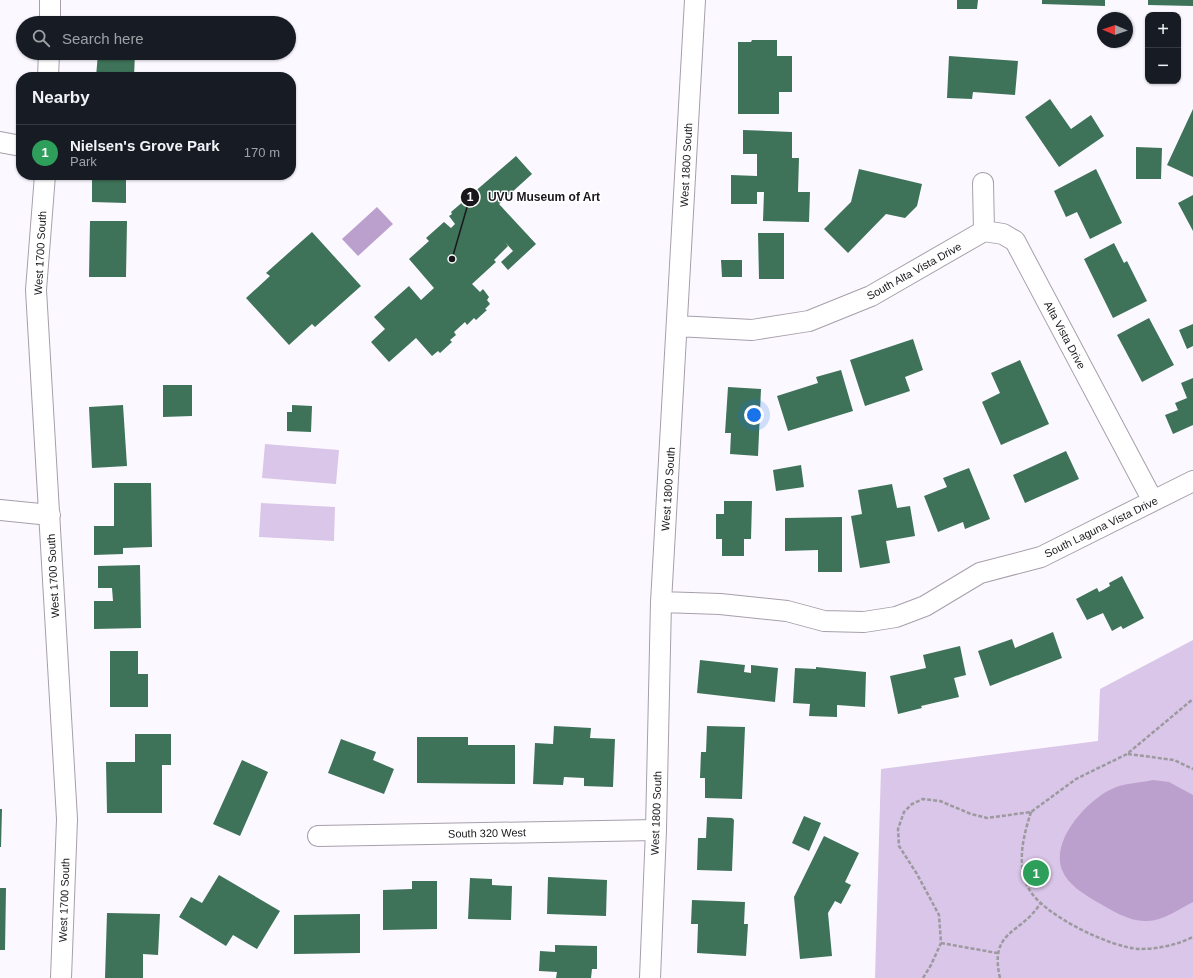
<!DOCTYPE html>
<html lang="en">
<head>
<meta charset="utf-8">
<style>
  body { margin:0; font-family:Arial,sans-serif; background:#242831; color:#f1f3f6 }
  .controls { position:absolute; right:12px; top:12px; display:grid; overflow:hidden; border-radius:8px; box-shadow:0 1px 3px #0004 }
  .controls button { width:36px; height:36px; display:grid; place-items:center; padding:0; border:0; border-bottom:1px solid #363941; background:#171b24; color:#f1f3f6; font:20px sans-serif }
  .compass { position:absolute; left:1097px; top:12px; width:36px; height:36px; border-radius:50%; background:#171b24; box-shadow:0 1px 3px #0004; rotate:272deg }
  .you { position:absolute; left:754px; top:415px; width:14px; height:14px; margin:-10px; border:3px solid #fff; border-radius:50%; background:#1a73e8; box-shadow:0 0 0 6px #1a73e833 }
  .badge { display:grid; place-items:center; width:26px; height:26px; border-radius:50%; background:#8c9099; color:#fff; font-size:13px; font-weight:700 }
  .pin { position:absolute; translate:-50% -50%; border:2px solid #fff; box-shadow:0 1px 4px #0006 }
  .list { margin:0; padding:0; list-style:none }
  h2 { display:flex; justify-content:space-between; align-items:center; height:52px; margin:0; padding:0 16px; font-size:17px }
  h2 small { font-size:13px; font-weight:400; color:#9ea1a6 }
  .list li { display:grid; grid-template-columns:26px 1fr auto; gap:12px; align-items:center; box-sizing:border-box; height:56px; padding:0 16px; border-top:1px solid #363941 }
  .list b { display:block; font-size:15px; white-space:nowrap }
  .list p { margin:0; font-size:13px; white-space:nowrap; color:#9ea1a6 }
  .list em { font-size:13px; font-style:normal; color:#9ea1a6 }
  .icon { flex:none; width:22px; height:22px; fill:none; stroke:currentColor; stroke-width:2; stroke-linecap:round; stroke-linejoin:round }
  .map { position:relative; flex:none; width:1193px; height:978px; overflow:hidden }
  .search { position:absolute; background:#171b24; box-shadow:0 1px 3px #0004; left:16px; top:16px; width:280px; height:44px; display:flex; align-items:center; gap:10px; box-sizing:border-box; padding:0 14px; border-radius:22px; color:#9ea1a6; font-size:15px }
  .panel { position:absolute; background:#171b24; box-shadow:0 1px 3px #0004; left:16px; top:72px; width:280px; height:108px; border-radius:16px }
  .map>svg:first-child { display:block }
  .green { fill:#dac6e8 }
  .water { fill:#bba0cd }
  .building { fill:#3e7259 }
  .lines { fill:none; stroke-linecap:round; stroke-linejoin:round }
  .minor-casing { stroke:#a69fab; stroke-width:22 }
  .path { stroke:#9c999f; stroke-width:2.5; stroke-dasharray:4 2; stroke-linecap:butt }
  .minor { stroke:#fff; stroke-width:20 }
  .labels { text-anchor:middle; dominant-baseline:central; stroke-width:3; stroke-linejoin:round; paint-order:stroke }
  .street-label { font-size:11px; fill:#19171b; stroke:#fff }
  .leader { fill:none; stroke:#19171b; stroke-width:1.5 }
  .callout-dot { fill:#19171b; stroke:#fff; stroke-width:1.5 }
  .mark-label { font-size:12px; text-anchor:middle; font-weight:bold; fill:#fff }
  .callout-label { font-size:12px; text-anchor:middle; font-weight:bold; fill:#19171b; stroke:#fff; stroke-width:3; stroke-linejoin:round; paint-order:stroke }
</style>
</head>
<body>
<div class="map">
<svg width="1193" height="978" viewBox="0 0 1193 978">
  <rect width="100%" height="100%" fill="#fcf8ff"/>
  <!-- green -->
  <path class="green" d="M265,444L339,450L336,484L262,478Z
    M261,503L335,507L334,541L259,537Z
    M1193,640V978H875L881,769L1098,741L1100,689Z"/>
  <!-- water -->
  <path class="water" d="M377,207L393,224L358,256L342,239Z
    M1153,780L1169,782L1193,795V902C1179,909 1162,922 1145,921C1128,921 1111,910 1097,902C1084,894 1068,885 1062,870C1050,840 1089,798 1114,788C1125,783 1141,783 1153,780Z"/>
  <!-- building -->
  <path class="building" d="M957,0H978L977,9H957Z
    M1042,0H1105V6L1042,4Z
    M1148,0H1193V6L1148,5Z
    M752,40H777V56H792V92H779V114H738V42H751Z
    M98,53H135L134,77H96Z
    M949,56L1018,61L1015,95L973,92L972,99L947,98Z
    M1050,99L1071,129L1091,115L1104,136L1059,167L1025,117Z
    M1193,109V177L1167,165Z
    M743,130L792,132V158H799L798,192H810L809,222L763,221L764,192H757V204H731V175L757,176V154H743Z
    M1136,147L1162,148L1161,179H1136Z
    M516,156L532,174L499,204L536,244L508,270L501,262L513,251L505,242L508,246L494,260L496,262L472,284L480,292L483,289L489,297L487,300L490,304L485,309L487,310L476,320L474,318L467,325L465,322L454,332L456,335L450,340L452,342L440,353L438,351L432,356L416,338L389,362L371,342L385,329L374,317L409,286L421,300L434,288L409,259L429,241L426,238L444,222L451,228L455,224L449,216L452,214L451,212Z
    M859,169L922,184L917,206L905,218L886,214L848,253L824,229L851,202Z
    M1096,169L1122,223L1090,239L1077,212L1066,217L1054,191Z
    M92,175H126V203L92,202Z
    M1193,195V231L1178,203Z
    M90,221H127L126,277H89Z
    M312,232L361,286L315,327L312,324L289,345L246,298L270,276L266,273Z
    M758,233H784V279H759Z
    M1114,243L1124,263L1127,261L1147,301L1113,318L1084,259Z
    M721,260H742V277H722Z
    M1149,318L1174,365L1142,382L1117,335Z
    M1193,324V346L1187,349L1179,330Z
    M913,339L923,370L905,377L910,391L865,406L850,360Z
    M1020,360L1049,424L1001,445L982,402L1000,393L991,373Z
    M841,370L853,411L788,431L777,396L818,383L816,377Z
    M1193,378V425L1173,434L1165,415L1178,410L1175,403L1187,398L1181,383Z
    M163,385H192V416L163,417Z
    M728,387L761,389L758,456L730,454L731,433H725Z
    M123,405L127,466L92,468L89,407Z
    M292,405L312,406L311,432L287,431V412H292Z
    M1066,451L1079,479L1025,503L1013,475Z
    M801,465L804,487L776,491L773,470Z
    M969,468L990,519L965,529L963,522L938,532L924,496L947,487L943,478Z
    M114,483H151L152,547L123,548V554L94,555V526H114Z
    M892,484L897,508L910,506L915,536L886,541L890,563L860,568L851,516L862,514L858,490Z
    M724,501H752L751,539H744V556H722V539H716V514H724Z
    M842,517V572H818V550L785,551V518Z
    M140,565L141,628L94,629V601H113L112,588H98V566Z
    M1122,576L1144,618L1123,629L1121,626L1112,631L1103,613L1087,620L1076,599L1097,588L1099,592L1103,590L1110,586L1109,583Z
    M1053,632L1062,658L990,686L978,651L1012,639L1015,648Z
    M960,646L966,675L954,678L959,697L921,706L922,708L898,714L890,676L926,668L923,655Z
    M110,651H138V674H148V707H110Z
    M700,660L745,665L744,672L751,673V665L778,668L775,702L697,693Z
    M816,667L866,672L865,707L837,705V717L809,716L810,704L793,703L795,668L816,669Z
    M554,726L591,728L590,738L615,739L613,787L584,786V778L564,777L563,785L533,784L535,743L553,744Z
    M707,726L745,727L742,799L705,798V778H700L701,752H706Z
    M135,734H171V765H162V813H107L106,762H135Z
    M417,737H468V745H515V784L417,783Z
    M341,739L376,752L373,760L394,769L384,794L328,773Z
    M242,760L268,772L240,836L213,824Z
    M0,809H2L1,847H0Z
    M804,816L821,823L809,851L792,843Z
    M707,817L732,818L734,820L732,871L697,870L698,838H706Z
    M824,836L859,853L845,882L851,885L841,904L835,901L828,913L832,956L800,959L794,897Z
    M219,875L280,911L257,949L233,935L226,946L179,917L191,897L202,903Z
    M548,877L607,880L606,916L547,914Z
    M470,878L492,879V885L512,886L511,920L468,919Z
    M412,881H437V929L383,930V890L412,889Z
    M0,888H6L5,950H0Z
    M692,900L745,902L744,924H748L746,956L697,953L698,924H691Z
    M107,913L160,914L158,955L143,954V978H105Z
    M360,914V953L294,954V915Z
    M555,945L597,946V969H592L591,978H556L557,972L539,971L540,951L555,952Z"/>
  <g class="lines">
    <defs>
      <path id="minor" d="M50,23V0
        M48,77L49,53
        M0,142L21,146
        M45,175L36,290L67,819L61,978
        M983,183L984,231L1003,234L1015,241L1153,501
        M677,326L752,330L809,321L871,296L984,231
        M0,510L50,515
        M661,602L720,604L787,611L824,621L864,622L896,617L925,606L980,573L1041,557L1193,481
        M318,836L656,830
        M650,978L656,830L661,602L695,0"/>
    </defs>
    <!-- minor casing -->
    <use href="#minor" class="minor-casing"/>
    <!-- path -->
    <path class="path" d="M1128,754L1174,760L1193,769
      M1031,812C1023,837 1016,865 1029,889C1043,915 1111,948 1140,949C1157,949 1177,945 1193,937
      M941,943L997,953
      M923,978L931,965L941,943L939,915L917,874L899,846L898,829L904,812L912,804L923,799L940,801L971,814L987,818L1031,812L1076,779L1127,754L1193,699
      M1000,978C989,930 1020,935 1040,904"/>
    <!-- minor -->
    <use href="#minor" class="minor"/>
  </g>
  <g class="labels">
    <!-- street labels -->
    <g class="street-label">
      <text transform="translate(686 165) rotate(-87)">West 1800 South</text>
      <text transform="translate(40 253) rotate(-87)">West 1700 South</text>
      <text transform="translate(914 271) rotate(-29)">South Alta Vista Drive</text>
      <text transform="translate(1065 335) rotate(62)">Alta Vista Drive</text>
      <text transform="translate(668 489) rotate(-86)">West 1800 South</text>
      <text transform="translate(1101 527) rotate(-26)">South Laguna Vista Drive</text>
      <text transform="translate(53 576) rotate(-93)">West 1700 South</text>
      <text transform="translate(656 813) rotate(-88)">West 1800 South</text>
      <text transform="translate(487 833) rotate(-1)">South 320 West</text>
      <text transform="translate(64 900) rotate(-88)">West 1700 South</text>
    </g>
  </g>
  <!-- callouts -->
  <path class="leader" d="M452 259L470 197"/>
  <g class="callout-dot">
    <circle cx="452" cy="259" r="4"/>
    <circle cx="470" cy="197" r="10"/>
  </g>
  <g class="mark-label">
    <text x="470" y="201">1</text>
  </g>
  <g class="callout-label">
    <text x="544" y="201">UVU Museum of Art</text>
  </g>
</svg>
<div class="controls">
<button>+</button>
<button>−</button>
</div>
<svg class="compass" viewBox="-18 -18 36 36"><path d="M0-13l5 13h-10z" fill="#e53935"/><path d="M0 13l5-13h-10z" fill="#9ea1a6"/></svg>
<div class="you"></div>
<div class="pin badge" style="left:1036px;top:873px;background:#2e9e5b">1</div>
<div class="search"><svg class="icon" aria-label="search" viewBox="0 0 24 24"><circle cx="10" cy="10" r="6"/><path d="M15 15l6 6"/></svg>Search here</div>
<section class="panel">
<h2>Nearby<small></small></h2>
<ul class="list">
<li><span class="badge" style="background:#2e9e5b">1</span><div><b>Nielsen's Grove Park</b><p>Park</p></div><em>170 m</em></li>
</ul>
</section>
</div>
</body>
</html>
